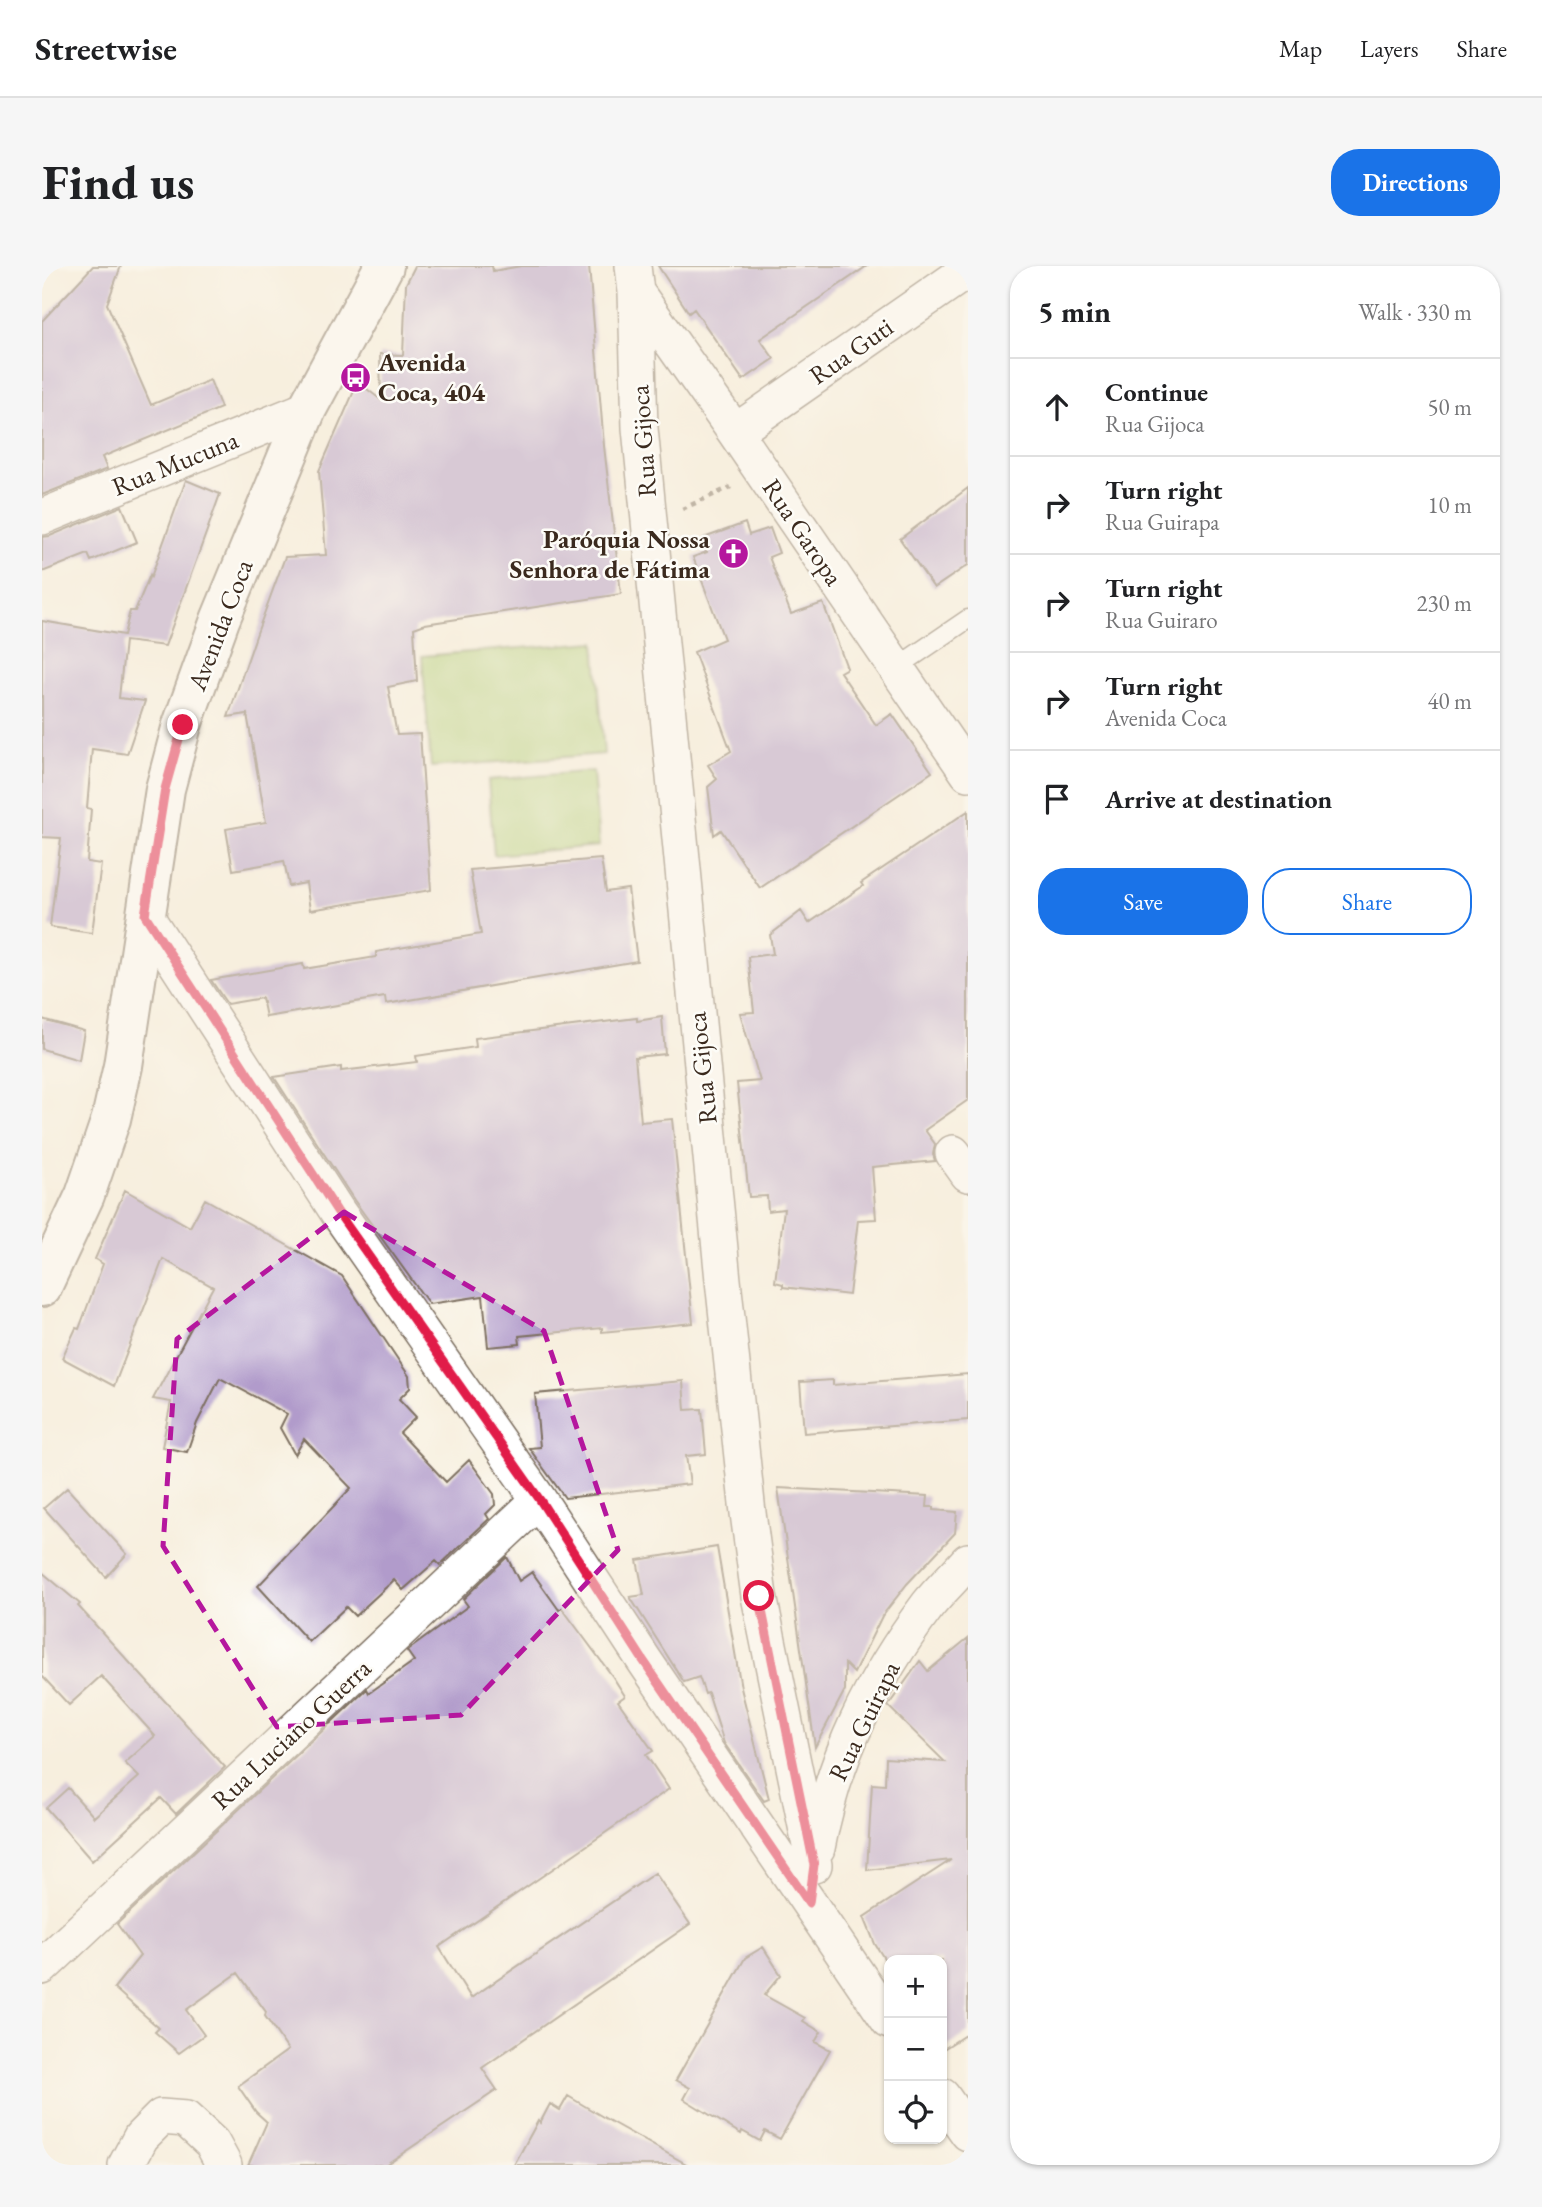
<!DOCTYPE html>
<html lang="en">
<head>
<meta charset="utf-8">
<style>
  body { margin:0; font-family:"EB Garamond",serif; background:#f6f6f6; color:#202124 }
  .controls { position:absolute; right:21px; bottom:21px; display:grid; overflow:hidden; border-radius:14px; box-shadow:0 2px 5px #0004 }
  .controls button { width:63px; height:63px; display:grid; place-items:center; padding:0; border:0; border-bottom:2px solid #e0e0e0; background:#fff; color:#202124; font:35px sans-serif }
  .stop { position:absolute; width:21px; height:21px; margin:-16px; border:5px solid #e11d48; border-radius:50%; background:#fff }
  .stop.end { background:#e11d48; border-color:#fff; box-shadow:0 2px 7px #0008 }
  .list { margin:0; padding:0; list-style:none }
  h2 { display:flex; justify-content:space-between; align-items:center; height:91px; margin:0; padding:0 28px; font-size:30px }
  h2 small { font-size:23px; font-weight:400; color:#757577 }
  .list li { display:grid; grid-template-columns:46px 1fr auto; gap:21px; align-items:center; box-sizing:border-box; height:98px; padding:0 28px; border-top:2px solid #e0e0e0 }
  .list b { display:block; font-size:26px; white-space:nowrap }
  .list p { margin:0; font-size:23px; white-space:nowrap; color:#757577 }
  .list em { font-size:23px; font-style:normal; color:#757577 }
  .actions { display:flex; gap:14px; padding:21px 28px }
  .actions a { flex:1; padding:16px 0; border:2px solid #1a73e8; border-radius:28px; text-align:center; font-size:24px; color:#1a73e8 }
  .actions .main { background:#1a73e8; color:#fff }
  .icon { flex:none; width:38px; height:38px; fill:none; stroke:currentColor; stroke-width:2; stroke-linecap:round; stroke-linejoin:round }
  .map { position:relative; flex:none; width:926px; height:1899px; overflow:hidden; border-radius:28px }
  header { display:flex; align-items:center; gap:42px; box-sizing:border-box; height:98px; padding:0 35px; background:#fff; border-bottom:2px solid #e0e0e0 }
  header strong { font-size:33px }
  nav { display:flex; gap:38px; margin-inline-start:auto; font-size:24px }
  .intro { display:flex; align-items:center; justify-content:space-between; box-sizing:border-box; height:168px; padding:0 42px }
  h1 { margin:0; font-size:49px }
  .button { padding:18px 32px; border-radius:28px; background:#1a73e8; color:#fff; font-size:24px; font-weight:700 }
  main { display:flex; gap:42px; padding:0 42px }
  aside { flex:1; background:#fff; border-radius:28px; box-shadow:0 2px 5px #0004 }
  .map>svg:first-child { display:block }
  .green { fill:#adce76; stroke:#747c4a; stroke-width:2 }
  .building { fill:#b19bcb }
  .lines { fill:none; stroke-linecap:round; stroke-linejoin:round }
  .service-casing { stroke:#7d6f61; stroke-width:21 }
  .minor-casing { stroke:#7d6f61; stroke-width:38 }
  .tertiary-casing { stroke:#7d6f61; stroke-width:42 }
  .path { stroke:#7d6f61; stroke-width:4.5; stroke-dasharray:5 5; stroke-linecap:butt }
  .service { stroke:#fff; stroke-width:18 }
  .minor { stroke:#fff; stroke-width:35 }
  .tertiary { stroke:#fff; stroke-width:38 }
  .route { stroke:#e11d48; stroke-width:9 }
  .marked { fill:none; stroke:#b5179e; stroke-width:5; stroke-dasharray:14 9; stroke-linejoin:round }
  .labels { text-anchor:middle; dominant-baseline:central; stroke-width:5; stroke-linejoin:round; paint-order:stroke }
  .street-label { font-size:26px; fill:#3b2a1e; stroke:#fdfcf7 }
  .poi-label { font-size:26px; font-weight:bold; fill:#3b2a1e; stroke:#fdfcf7; text-anchor:start }
</style>
</head>
<body>
<header>
<strong>Streetwise</strong>
<nav><a>Map</a><a>Layers</a><a>Share</a></nav>
</header>
<div class="intro"><h1>Find us</h1><a class="button">Directions</a></div>
<main>
<div class="map">
<svg width="926" height="1899" viewBox="0 0 926 1899">
  <rect width="100%" height="100%" fill="#fdfcf7"/>
  <filter id="ink" filterUnits="userSpaceOnUse"><feTurbulence type="fractalNoise" baseFrequency=".0143" numOctaves="2"/><feDisplacementMap in="SourceGraphic" scale="14" xChannelSelector="R" yChannelSelector="G"/><feConvolveMatrix kernelMatrix="1 2 1 2 8 2 1 2 1" color-interpolation-filters="sRGB"/></filter>
  <filter id="wash" filterUnits="userSpaceOnUse"><feTurbulence type="fractalNoise" baseFrequency=".00686" numOctaves="4" result="noise"/><feDisplacementMap in="SourceGraphic" scale="28" xChannelSelector="R" yChannelSelector="G"/><feGaussianBlur stdDeviation="1.57" result="paint"/><feColorMatrix in="noise" values="0 0 0 0 0 0 0 0 0 0 0 0 0 0 0 0 0 1.4 0 .05"/><feComposite in="paint" operator="in"/></filter>
  <g filter="url(#wash)">
    <rect width="100%" height="100%" fill="#f7efde"/>
    <!-- green -->
    <path class="green" d="M553,376L562,488L389,501L380,390Z
      M551,505L557,580L452,589L446,514Z"/>
    <g id="blocks">
      <!-- building -->
      <path class="building" d="M51,0H79L65,38L109,139L168,114L179,142L60,191L65,203L0,229V55Z
        M373,0H450L451,5L479,0H547L562,180L579,328L383,358L372,362L375,415L346,421L355,469L378,468L389,624L268,644L264,617L247,620L242,595L191,604L184,563L224,556L205,448L186,451L215,367L243,291L284,289L277,205L316,116L339,134L338,88L361,89L364,18Z
        M616,0H825L718,73L732,93L701,114L652,43L647,47Z
        M144,214L178,228L167,259L123,380L83,375L77,432L103,435L85,488L50,483L45,542L49,543L45,596L59,598L50,667L8,661L19,572L0,571V355L82,369L88,345H93L108,309L109,311Z
        M926,222V299L892,322L858,273Z
        M80,240L95,276L49,295L46,288L0,306V271L8,270Z
        M703,257L707,269L728,262L737,287L727,291L749,348L781,337L805,402L798,406L834,459L850,448L890,506L718,622L679,564L672,569L666,521L675,513L666,499L689,485L652,386L682,373L651,291L665,286L662,272Z
        M926,545V834L883,864L893,878L891,888L893,895L830,901L834,953L816,954L807,1029L741,1021V1018L733,1016L742,943L726,945L725,930L707,931L695,817L718,815L698,747L712,746L706,691L731,688L728,669L759,645L767,657L821,620L819,617Z
        M559,593L564,626L586,623L595,695L344,738L343,731L224,751L220,732L185,738L169,714L261,698L262,703L334,691V686L439,668L428,604Z
        M620,751L623,788L593,791L599,856L630,853L651,1057L560,1066V1062L477,1070L478,1078L446,1081L441,1030L387,1038L312,934L232,811L299,801V805L375,796L374,790L434,781L433,772L595,752V755Z
        M0,753L42,765L37,794L0,783Z
        M83,924L148,961L163,933L300,1010L367,1110L368,1122L357,1133L374,1151L358,1167L404,1216L427,1194L452,1228L453,1239L444,1248L447,1253L398,1299L394,1295L361,1324L352,1314L313,1350L304,1341L267,1376L216,1320L309,1222L262,1173L253,1189L238,1162L245,1148L178,1112L155,1157L145,1186L120,1181L129,1136L111,1133L171,1021L121,993L72,1120L20,1092L34,1062L37,1063L61,998L53,993Z
        M926,1108V1154L762,1167L758,1116L791,1114V1119Z
        M641,1115L643,1144L660,1143L664,1188L644,1190L648,1218L523,1232L487,1182L498,1181L493,1128Z
        M25,1222L85,1288L64,1311L2,1242Z
        M736,1222L886,1230L885,1241H892V1244L915,1246L913,1267L865,1318L840,1350L812,1407L803,1398V1424L773,1481Z
        M675,1281L699,1422L727,1533L722,1535L682,1477L666,1427L663,1428L657,1411L642,1416L588,1331L602,1329L595,1294Z
        M465,1291L477,1315L490,1306L517,1344L520,1342L571,1411L583,1430L576,1435L611,1485L604,1489L627,1523L397,1681L429,1732L613,1607L648,1658L440,1802L455,1824L343,1899H206L225,1856L214,1846L196,1820L246,1784L223,1750L224,1746L196,1707L144,1744L162,1769L137,1787L113,1766L117,1762L72,1722L98,1690L75,1658L325,1423L327,1427L372,1395L365,1385L426,1340L421,1333Z
        M0,1306L38,1338L36,1340L183,1501L134,1548L119,1532L50,1595L4,1542L26,1522L52,1551L97,1511L83,1497L113,1470L59,1410L27,1439L0,1410Z
        M926,1372V1767L900,1784V1694H843L833,1678L822,1651L909,1594L825,1604L830,1518L843,1519L844,1492L903,1496L846,1440L878,1395L886,1405Z
        M721,1681L739,1709L722,1729L763,1752L761,1755L779,1766L773,1776L788,1784L738,1873L723,1865L718,1875L700,1865L699,1868L642,1833L648,1822L634,1814L703,1692Z
        M526,1830L571,1857L646,1899H472L496,1855L498,1857L508,1838L518,1844Z"/>
    </g>
  </g>
  <g filter="url(#ink)">
    <use href="#blocks" fill-opacity="0" stroke="#7d6f61" stroke-width="2"/>
    <g class="lines">
      <defs>
        <path id="service" d="M854,402L926,353"/>
        <path id="minor" d="M591,0L594,26L598,162L681,1014L706,1247L717,1330L772,1599
          M594,26L693,166L926,507
          M693,166L926,4
          M0,251L265,143
          M103,649L295,945L497,1234L602,1394L847,1755
          M911,887L926,908
          M775,1582C792,1490 830,1414 886,1339C898,1324 913,1310 926,1295
          M0,1701L497,1234
          M900,1830L926,1867
          M84,1899L99,1871L119,1851L144,1853L170,1877L182,1899"/>
        <path id="tertiary" d="M0,1021L43,929L69,853L81,800L123,523L140,459L178,354L265,143L342,0"/>
      </defs>
      <!-- service casing -->
      <use href="#service" class="service-casing"/>
      <!-- minor casing -->
      <use href="#minor" class="minor-casing"/>
      <!-- tertiary casing -->
      <use href="#tertiary" class="tertiary-casing"/>
      <!-- path -->
      <path class="path" d="M640,243L689,221"/>
      <!-- service -->
      <use href="#service" class="service"/>
      <!-- minor -->
      <use href="#minor" class="minor"/>
      <!-- tertiary -->
      <use href="#tertiary" class="tertiary"/>
    </g>
  </g>
  <g class="lines" filter="url(#ink)">
    <!-- route -->
    <path class="route" d="M141,459L123,523L103,649L295,945L498,1234L601,1394L767,1637L772,1599L717,1330"/>
  </g>
  <!-- marked area -->
  <path d="M0 0H926V1899H0ZM302,946L502,1065L576,1284L419,1449L235,1461L121,1280L135,1073Z" fill="#f7efde" fill-opacity=".55" fill-rule="evenodd"/>
  <path class="marked" d="M302,946L502,1065L576,1284L419,1449L235,1461L121,1280L135,1073Z"/>
  <!-- icons -->
  <defs>
    <symbol id="bus-disc" viewBox="-11 -11 22 22"><circle r="9.5" fill="#b5179e" stroke="#fdfcf7"/><path d="M-5-6H5V4H4V6H2V4H-2V6H-4V4H-5ZM-3.5-4V0h7V-4ZM-3.5 1.2v1.5H-2V1.2ZM2 1.2v1.5H3.5V1.2Z" fill="#fff"/></symbol>
    <symbol id="church-disc" viewBox="-11 -11 22 22"><circle r="9.5" fill="#b5179e" stroke="#fdfcf7"/><path d="M-1.2-6h2.4v3.5h3.3v2.4h-3.3V6h-2.4V-.1h-3.3v-2.4h3.3Z" fill="#fff"/></symbol>
  </defs>
  <g fill-rule="evenodd">
    <use href="#bus-disc" x="296" y="94" width="35" height="35"/>
    <use href="#church-disc" x="674" y="270" width="35" height="35"/>
  </g>
  <g class="labels">
    <!-- street labels -->
    <g class="street-label">
      <text transform="translate(809 85) rotate(-35)">Rua Guti</text>
      <text transform="translate(601 175) rotate(-94)">Rua Gijoca</text>
      <text transform="translate(133 197) rotate(-22)">Rua Mucuna</text>
      <text transform="translate(761 266) rotate(56)">Rua Garopa</text>
      <text transform="translate(178 359) rotate(-69)">Avenida Coca</text>
      <text transform="translate(660 802) rotate(-96)">Rua Gijoca</text>
      <text transform="translate(822 1455) rotate(-64)">Rua Guirapa</text>
      <text transform="translate(249 1468) rotate(-43)">Rua Luciano Guerra</text>
    </g>
    <!-- poi labels -->
    <g class="poi-label">
      <text x="336" y="96">Avenida<tspan x="336" dy="30">Coca, 404</tspan></text>
      <text x="668" y="273" text-anchor="end">Paróquia Nossa<tspan x="668" dy="30">Senhora de Fátima</tspan></text>
    </g>
  </g>
</svg>
<div class="controls">
<button>+</button>
<button>−</button>
<button><svg class="icon" aria-label="locate" viewBox="0 0 24 24"><circle cx="12" cy="12" r="6"/><path d="M12 2v4M12 18v4M2 12h4M18 12h4"/></svg></button>
</div>
<div class="stop" style="left:717px;top:1330px"></div>
<div class="stop end" style="left:141px;top:459px"></div>
</div>
<aside>
<h2>5 min<small>Walk · 330 m</small></h2>
<ul class="list">
<li><svg class="icon" aria-label="ahead" viewBox="0 0 24 24"><path d="M12 20V5M6 11l6-6 6 6"/></svg><div><b>Continue</b><p>Rua Gijoca</p></div><em>50 m</em></li>
<li><svg class="icon" aria-label="right" viewBox="0 0 24 24"><path d="M7 20v-9h11M14 6l5 5-5 5"/></svg><div><b>Turn right</b><p>Rua Guirapa</p></div><em>10 m</em></li>
<li><svg class="icon" aria-label="right" viewBox="0 0 24 24"><path d="M7 20v-9h11M14 6l5 5-5 5"/></svg><div><b>Turn right</b><p>Rua Guiraro</p></div><em>230 m</em></li>
<li><svg class="icon" aria-label="right" viewBox="0 0 24 24"><path d="M7 20v-9h11M14 6l5 5-5 5"/></svg><div><b>Turn right</b><p>Avenida Coca</p></div><em>40 m</em></li>
<li><svg class="icon" aria-label="arrive" viewBox="0 0 24 24"><path d="M6 21V4h12l-3 4 3 4H6"/></svg><div><b>Arrive at destination</b></div></li>
</ul>
<div class="actions"><a class="main">Save</a><a>Share</a></div>
</aside>
</main>
</body>
</html>
